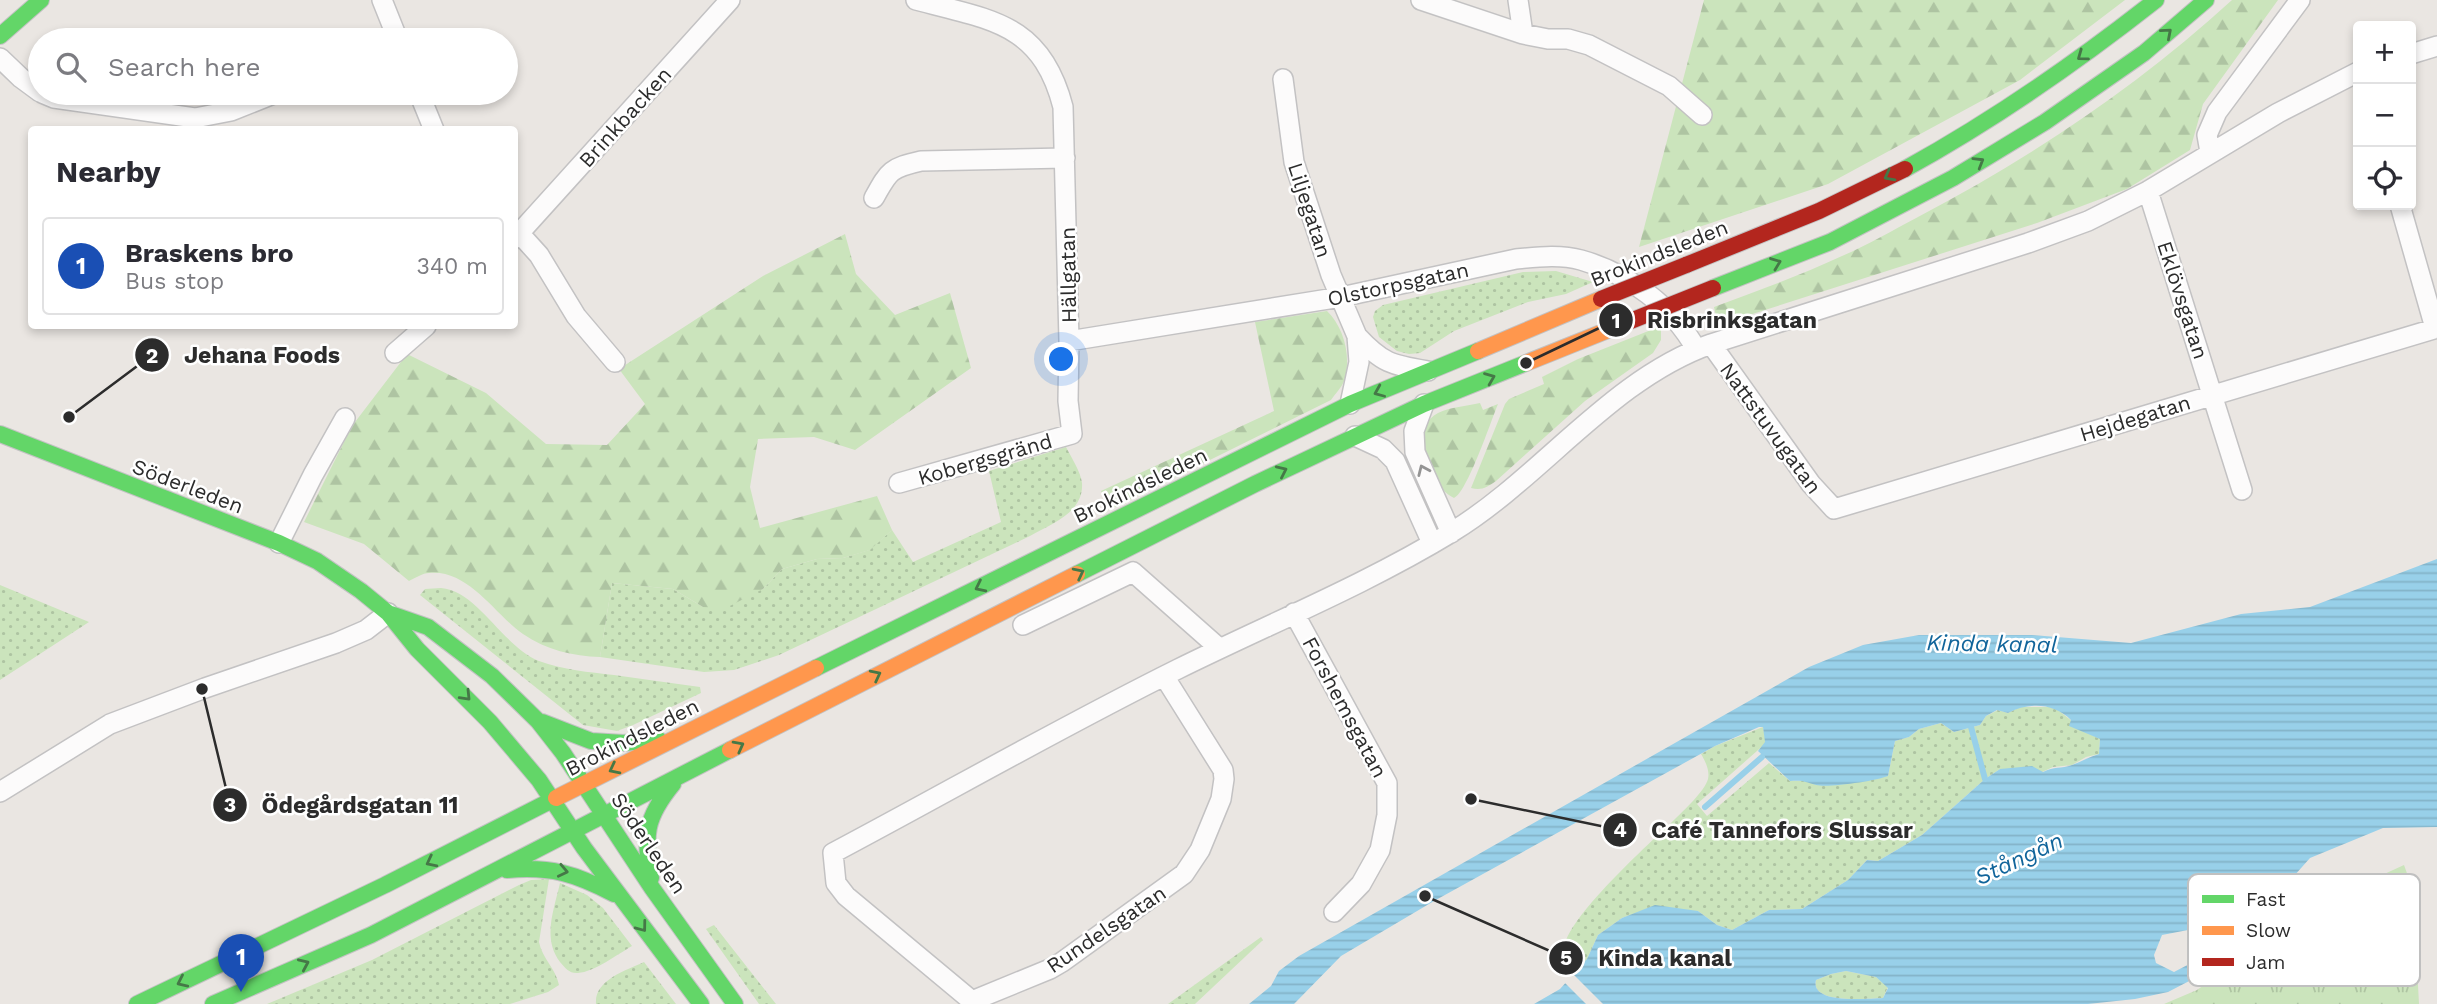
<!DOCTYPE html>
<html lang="en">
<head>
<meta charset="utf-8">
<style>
  body { margin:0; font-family:"Work Sans",sans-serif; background:#f7f7f7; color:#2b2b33 }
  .controls { position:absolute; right:21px; top:21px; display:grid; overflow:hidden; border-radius:7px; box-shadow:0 4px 10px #0003 }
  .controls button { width:63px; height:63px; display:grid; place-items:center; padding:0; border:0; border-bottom:2px solid #e1e1e2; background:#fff; color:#2b2b33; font:35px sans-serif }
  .you { position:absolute; left:1062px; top:360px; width:24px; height:24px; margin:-18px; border:5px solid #fff; border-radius:50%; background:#1a73e8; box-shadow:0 0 0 10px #1a73e833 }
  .badge { display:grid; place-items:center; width:46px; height:46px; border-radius:50%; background:#2563eb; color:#fff; font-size:23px; font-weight:700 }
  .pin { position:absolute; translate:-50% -58px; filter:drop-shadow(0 2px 4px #0008) }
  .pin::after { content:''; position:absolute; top:37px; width:24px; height:21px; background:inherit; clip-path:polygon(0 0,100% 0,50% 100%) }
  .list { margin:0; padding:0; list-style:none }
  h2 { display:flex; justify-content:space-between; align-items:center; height:91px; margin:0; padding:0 28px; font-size:30px }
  h2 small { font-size:23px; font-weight:400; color:#7c7c81 }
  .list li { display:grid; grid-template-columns:46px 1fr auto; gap:21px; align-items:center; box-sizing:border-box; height:98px; margin:0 14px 14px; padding:0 14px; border:2px solid #e1e1e2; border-radius:7px }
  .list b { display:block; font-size:26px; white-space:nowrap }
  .list p { margin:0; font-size:23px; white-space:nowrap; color:#7c7c81 }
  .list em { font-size:23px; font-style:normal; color:#7c7c81 }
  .icon { flex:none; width:38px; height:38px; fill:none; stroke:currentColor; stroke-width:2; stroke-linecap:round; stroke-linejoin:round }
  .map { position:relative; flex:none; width:2437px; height:1004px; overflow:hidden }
  .search { position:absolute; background:#fff; box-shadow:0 4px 10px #0003; left:28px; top:28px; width:490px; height:77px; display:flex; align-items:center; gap:18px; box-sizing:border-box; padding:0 24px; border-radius:38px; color:#7c7c81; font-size:26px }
  .panel { position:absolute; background:#fff; box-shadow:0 4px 10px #0003; left:28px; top:126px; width:490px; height:203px; border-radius:7px }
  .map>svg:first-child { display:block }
  .grass { fill:url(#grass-dots) }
  .forest { fill:url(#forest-firs) }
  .park { fill:url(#park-tufts) }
  .water { fill:url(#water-rules); fill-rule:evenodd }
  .pier { fill:#eae6e2 }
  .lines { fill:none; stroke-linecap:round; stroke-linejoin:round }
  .stream { stroke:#98d0e9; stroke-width:6 }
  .street-casing { stroke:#c3c2c3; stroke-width:22 }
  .fast-casing { stroke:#c3c2c3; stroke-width:18 }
  .slow-casing { stroke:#c3c2c3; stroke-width:18 }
  .jam-casing { stroke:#c3c2c3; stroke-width:18 }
  .street { stroke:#fcfbfb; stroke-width:19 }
  .fast { stroke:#63d668; stroke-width:16 }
  .slow { stroke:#ff974d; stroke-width:16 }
  .jam { stroke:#b3261e; stroke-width:16 }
  .jam-bridge-casing { stroke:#c3c2c3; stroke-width:18; stroke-linecap:butt }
  .jam-bridge { stroke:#b3261e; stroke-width:16 }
  .oneway { stroke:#457847 }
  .oneway2 { stroke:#949494 }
  .labels { text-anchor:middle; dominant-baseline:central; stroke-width:5; stroke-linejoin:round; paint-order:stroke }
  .street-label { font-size:21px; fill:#2c2c2c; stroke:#fff }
  .water-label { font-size:23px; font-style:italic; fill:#11659b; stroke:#fff }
  .key { fill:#fff; stroke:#c0c0c0; stroke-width:2 }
  .key-label { font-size:19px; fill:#2c2c2c }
  .leader { fill:none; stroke:#2c2c2c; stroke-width:2.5 }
  .callout-dot { fill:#2c2c2c; stroke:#fff; stroke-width:2.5 }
  .mark-label { font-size:21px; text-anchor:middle; font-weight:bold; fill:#fff }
  .callout-label { font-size:23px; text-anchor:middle; font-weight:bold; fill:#2c2c2c; stroke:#fff; stroke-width:5; stroke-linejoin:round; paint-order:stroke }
</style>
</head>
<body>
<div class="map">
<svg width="2437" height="1004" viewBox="0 0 2437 1004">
  <defs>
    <pattern id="grass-dots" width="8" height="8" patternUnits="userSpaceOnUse" patternTransform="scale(1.75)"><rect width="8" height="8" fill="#cbe4bc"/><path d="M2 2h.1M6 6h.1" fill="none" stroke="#aec4a2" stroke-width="1.8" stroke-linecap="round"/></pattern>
    <pattern id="forest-firs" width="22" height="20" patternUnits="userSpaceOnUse" patternTransform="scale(1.75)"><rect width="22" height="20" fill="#cbe4bc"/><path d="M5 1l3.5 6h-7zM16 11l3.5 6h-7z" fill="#aec4a2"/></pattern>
    <pattern id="park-tufts" width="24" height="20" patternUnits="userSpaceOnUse" patternTransform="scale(1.75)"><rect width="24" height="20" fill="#cbe4bc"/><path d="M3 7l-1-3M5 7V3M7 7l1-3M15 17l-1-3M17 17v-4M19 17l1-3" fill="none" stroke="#aec4a2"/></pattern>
    <pattern id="water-rules" width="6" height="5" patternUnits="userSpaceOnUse" patternTransform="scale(1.75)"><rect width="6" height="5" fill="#98d0e9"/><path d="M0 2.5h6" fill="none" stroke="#83b3c8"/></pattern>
  </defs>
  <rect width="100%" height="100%" fill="#eae6e2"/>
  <!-- grass -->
  <path class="grass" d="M1556,271L1593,282L1566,294L1528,302L1454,331L1420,353L1409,354L1397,351L1379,337L1373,317L1375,311L1383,305L1523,272Z
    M1066,447C1071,457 1081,472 1082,483C1084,513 1051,524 1030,536L779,655L734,670L704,672L600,657L612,583L673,589L703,607L763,589L782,569L817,559L843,558L869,550L892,530L913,562L1001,522L989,471Z
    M0,585L89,622L0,680Z
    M441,588C478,591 502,646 539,661C563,670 589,672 614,675C642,679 671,683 700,687L701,693L633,725L617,731L583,725L420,595L425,589Z
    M2020,707H2054L2086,732L2100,739L2099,754L2086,757L2072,765L2053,767L2042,772L2000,769L1985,779L1922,835L1878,861L1867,860L1848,880L1802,909L1769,910L1732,930L1717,925L1698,911L1633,914L1622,918L1598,935L1587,959L1577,971C1569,964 1564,959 1564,949C1565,919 1651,842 1674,820C1683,811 1705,791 1708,779C1710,770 1705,761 1701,754L1715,746L1763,727L1766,743L1697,804L1707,816L1769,763L1790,781H1810L1816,785L1888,776L1895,741L1909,737L1919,729L1941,723L1954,732L1980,725L1986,716L1998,710L2008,713Z
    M549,879L539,942C542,958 556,969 559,985L548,992L510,1004H267L372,960L519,885L531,880Z
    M560,883L587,895L603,908L632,946C618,954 594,972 578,973C570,974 565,968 560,962C542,938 554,910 560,883Z
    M714,925L776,1004H759L706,929Z
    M1261,937L1263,940L1195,1004H1168Z
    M644,962L676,1004H596C594,980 625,971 644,962Z
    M1846,971L1876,977L1888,987L1883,998C1864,999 1810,1004 1816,980L1831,974Z"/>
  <!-- forest -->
  <path class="forest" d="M1704,0H2125L2020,80L1828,184L1639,247Z
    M2232,0H2278L2203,104L2190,150L2127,189L2037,223L1718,325L1714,307C1757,291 1801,275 1842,256C1868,245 1893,230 1918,217C2032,157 2137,87 2232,0Z
    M845,234L856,274L895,315L950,293L971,368L855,450L814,437L758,439L750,487L760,528L877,496L892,530L870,550L843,558L817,559L782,569L763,589L722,610L703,607L673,589L612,583L600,657C573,656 546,650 523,634C495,615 469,569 429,573C423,573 415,578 409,581L364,544L304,522L352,426L407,354L486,393L546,444L607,445L645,404L619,369L763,276Z
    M1327,311C1344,327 1352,358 1344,381C1342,387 1335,394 1331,400L1109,510L1101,491L1274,411L1255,322Z
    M1661,326V340L1653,353L1585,401L1496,481C1487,487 1482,491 1471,488L1505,404L1509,399L1544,384L1542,377L1578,359Z
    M1480,403L1483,410L1498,404C1491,421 1467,493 1454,498C1429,486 1405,431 1438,413C1450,407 1467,406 1480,403Z"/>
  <!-- park -->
  <path class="park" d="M2404,865L2413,890L2419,1004H2164L2197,990L2298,919L2358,886Z"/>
  <!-- water -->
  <path class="water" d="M2437,559V827L2383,828L2310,858L2221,958L2195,978L2168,992L2135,999L2088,1004H1534L1560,989L1587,959L1598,935L1622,918L1655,905L1698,911L1717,925L1732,930L1769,910L1802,909L1848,880L1867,860L1878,861L1922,835L1985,779L2000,769L2032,766L2043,772C2054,766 2061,769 2072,765C2081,762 2089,757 2099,754L2100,739L2069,726L2071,720C2054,703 2029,702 2008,713L1997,710L1986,716L1980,725L1954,732L1941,723L1919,729L1909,737L1895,741L1888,776C1876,781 1828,788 1816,785C1804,782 1805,780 1790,781L1758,751L1765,742L1763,727H1759L1715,746L1434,901L1341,956L1294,1004H1249L1271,986L1279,971L1299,956L1809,667L1863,645L1919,635H2032L2131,643L2241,614L2310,607ZM2188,930L2197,936L2201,946L2197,960L2174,972L2156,963L2154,955L2162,935ZM1846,971L1876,977L1888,988L1883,998C1864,999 1810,1004 1816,980L1831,974Z"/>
  <!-- pier -->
  <path class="pier" d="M1571,972L1603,1004H1586L1563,981Z"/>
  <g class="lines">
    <!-- stream -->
    <path class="stream" d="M1971,727L1985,779
      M1705,807L1762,757"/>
    <defs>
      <path id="street" d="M382,0L398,40
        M1421,0L1523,34L1548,39H1568L1589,45L1669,86L1702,115
        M1518,0L1523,34
        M2411,54L2437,46
        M0,58L21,78L40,92
        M1283,79L1294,162L1331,275L1357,336L1359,362L1350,404
        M42,93L54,98L195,118L231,111L276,93
        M419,93L434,130
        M2210,152L2207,135L2217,112L2300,0
        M2148,191L2242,490
        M874,198C889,171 890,168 921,161L1065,158
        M2400,205L2435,328
        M520,234L539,255L576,316L615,362
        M514,239L730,0
        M1357,336C1383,364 1392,365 1428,371
        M1069,341L1341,297L1516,259C1537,257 1560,254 1581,260C1628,273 1673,307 1696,349
        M1711,344L1811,484L1834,509L2437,328
        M395,353L426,326
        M1424,404L1414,431L1415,452L1451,533
        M1355,436L1383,449L1395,461L1432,543
        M899,483L1072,434L1068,401L1069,341L1063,107C1041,22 990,20 916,0
        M279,543L313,475L345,418
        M1294,613L1387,783V815L1380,850L1361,884L1334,912
        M1023,625L1133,572L1219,648
        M1164,676L1223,770L1224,779L1221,799L1200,850L1184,874L1062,962L1050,969L972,1001L846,896L836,883L833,853C948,792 1061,727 1178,669C1269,624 1365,585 1452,532C1542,477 1611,379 1711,344L2028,243L2088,221L2148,191L2278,113L2358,72
        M0,792L110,724L205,688L336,643L366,630L388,613"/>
      <path id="fast" d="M0,36L41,0
        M1905,169C1994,120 2076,63 2156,0
        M1713,288L1830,242L1953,178L2045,122L2144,53L2206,0
        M0,434L279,543L317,561L361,591L388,613L417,649L490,722L539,780L584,848L701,1004
        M1077,574L1255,484L1424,404L1526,363
        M388,613L428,627L492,676L538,721L563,753L652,888L735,1004
        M816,668L1350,404L1478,351
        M542,722L591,741L624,743L658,739
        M507,870C551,866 576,874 614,894
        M651,878C644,835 645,818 673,784
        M137,1004L385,885L556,798
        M213,1004L371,935L730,750"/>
      <path id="slow" d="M1478,351L1601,299
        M1526,363L1623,324
        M730,750L1077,574
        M556,798L816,668"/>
      <path id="jam" d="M1686,265L1819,211L1905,169"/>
    </defs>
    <!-- street casing -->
    <use href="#street" class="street-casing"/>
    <!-- fast casing -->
    <use href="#fast" class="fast-casing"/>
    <!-- slow casing -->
    <use href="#slow" class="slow-casing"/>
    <!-- jam casing -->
    <use href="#jam" class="jam-casing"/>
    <!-- street -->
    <use href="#street" class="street"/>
    <!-- fast -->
    <use href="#fast" class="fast"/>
    <!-- slow -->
    <use href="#slow" class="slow"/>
    <!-- jam -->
    <use href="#jam" class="jam"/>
    <defs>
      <path id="jam-bridge" d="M1601,299L1686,265
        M1623,324L1713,288"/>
    </defs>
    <!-- jam-bridge casing -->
    <use href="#jam-bridge" class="jam-bridge-casing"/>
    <!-- jam-bridge -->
    <use href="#jam-bridge" class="jam-bridge"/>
  </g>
  <!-- one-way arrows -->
  <defs><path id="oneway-chevron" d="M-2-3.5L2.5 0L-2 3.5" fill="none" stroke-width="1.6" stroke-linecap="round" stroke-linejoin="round" transform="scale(1.75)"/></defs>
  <g class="oneway">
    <use href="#oneway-chevron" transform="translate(2167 33) rotate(-41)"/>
    <use href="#oneway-chevron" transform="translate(2082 56) rotate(144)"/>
    <use href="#oneway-chevron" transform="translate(1979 162) rotate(-31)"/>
    <use href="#oneway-chevron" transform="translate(1889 176) rotate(152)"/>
    <use href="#oneway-chevron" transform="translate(1776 263) rotate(-21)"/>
    <use href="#oneway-chevron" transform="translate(1490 378) rotate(-22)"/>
    <use href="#oneway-chevron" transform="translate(1379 392) rotate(157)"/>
    <use href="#oneway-chevron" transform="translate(1282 471) rotate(-25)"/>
    <use href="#oneway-chevron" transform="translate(1079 573) rotate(-27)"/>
    <use href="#oneway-chevron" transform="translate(980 587) rotate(154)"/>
    <use href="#oneway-chevron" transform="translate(876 675) rotate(-27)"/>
    <use href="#oneway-chevron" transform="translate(466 696) rotate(46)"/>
    <use href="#oneway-chevron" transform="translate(739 746) rotate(-28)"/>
    <use href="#oneway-chevron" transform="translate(614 769) rotate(153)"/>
    <use href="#oneway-chevron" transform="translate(431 862) rotate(153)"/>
    <use href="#oneway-chevron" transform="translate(563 871) rotate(12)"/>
    <use href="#oneway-chevron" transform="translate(642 927) rotate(53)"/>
    <use href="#oneway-chevron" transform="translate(304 964) rotate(-24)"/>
    <use href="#oneway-chevron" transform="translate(182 982) rotate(155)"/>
  </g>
  <use class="oneway2" href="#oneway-chevron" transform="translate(1423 470) rotate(-114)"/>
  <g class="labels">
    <!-- street labels -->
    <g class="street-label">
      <text transform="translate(625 117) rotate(-48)">Brinkbacken</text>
      <text transform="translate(1310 210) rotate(72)">Liljegatan</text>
      <text transform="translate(1659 253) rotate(-22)">Brokindsleden</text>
      <text transform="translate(1068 275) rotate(-91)">Hällgatan</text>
      <text transform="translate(1398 284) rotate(-12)">Olstorpsgatan</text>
      <text transform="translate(2183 300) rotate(72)">Eklövsgatan</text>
      <text transform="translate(2135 418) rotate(-17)">Hejdegatan</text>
      <text transform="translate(1771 428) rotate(54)">Nattstuvugatan</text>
      <text transform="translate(985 459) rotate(-16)">Kobergsgränd</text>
      <text transform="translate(1140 485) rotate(-26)">Brokindsleden</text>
      <text transform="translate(188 486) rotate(21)">Söderleden</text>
      <text transform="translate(1345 707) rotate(62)">Forshemsgatan</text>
      <text transform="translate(632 737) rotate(-27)">Brokindsleden</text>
      <text transform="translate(649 843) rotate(56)">Söderleden</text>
      <text transform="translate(1106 929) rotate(-34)">Rundelsgatan</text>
    </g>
    <!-- water labels -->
    <g class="water-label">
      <text transform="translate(1992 644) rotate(1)">Kinda kanal</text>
      <text transform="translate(2019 859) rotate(-25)">Stångån</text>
    </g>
  </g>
  <!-- legend -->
  <rect x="2188" y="874" width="232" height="112" rx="10" class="key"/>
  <rect x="2202" y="895" width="32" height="8" fill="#63d668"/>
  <rect x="2202" y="926" width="32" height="9" fill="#ff974d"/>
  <rect x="2202" y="958" width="32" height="8" fill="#b3261e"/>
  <g class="key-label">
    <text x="2246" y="906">Fast</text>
    <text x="2246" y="937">Slow</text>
    <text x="2246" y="969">Jam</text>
  </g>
  <!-- callouts -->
  <path class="leader" d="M1526 363L1616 320M69 417L152 355M202 689L230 805M1471 799L1620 830M1425 896L1566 958"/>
  <g class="callout-dot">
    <circle cx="1526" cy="363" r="7"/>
    <circle cx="69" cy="417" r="7"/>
    <circle cx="202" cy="689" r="7"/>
    <circle cx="1471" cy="799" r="7"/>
    <circle cx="1425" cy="896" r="7"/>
    <circle cx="1616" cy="320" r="18"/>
    <circle cx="152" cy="355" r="18"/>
    <circle cx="230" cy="805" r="18"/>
    <circle cx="1620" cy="830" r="18"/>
    <circle cx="1566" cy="958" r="18"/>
  </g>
  <g class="mark-label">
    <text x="1616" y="328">1</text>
    <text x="152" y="363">2</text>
    <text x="230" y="812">3</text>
    <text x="1620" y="837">4</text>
    <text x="1566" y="965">5</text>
  </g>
  <g class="callout-label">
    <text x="1732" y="328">Risbrinksgatan</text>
    <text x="262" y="363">Jehana Foods</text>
    <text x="360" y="813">Ödegårdsgatan 11</text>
    <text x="1782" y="838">Café Tannefors Slussar</text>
    <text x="1665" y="966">Kinda kanal</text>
  </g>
</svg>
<div class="controls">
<button>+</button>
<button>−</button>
<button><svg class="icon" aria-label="locate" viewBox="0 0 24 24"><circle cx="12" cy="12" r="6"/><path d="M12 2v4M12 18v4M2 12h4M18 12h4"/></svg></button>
</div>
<div class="you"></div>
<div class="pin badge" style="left:241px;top:992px;background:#1a4fb4">1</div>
<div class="search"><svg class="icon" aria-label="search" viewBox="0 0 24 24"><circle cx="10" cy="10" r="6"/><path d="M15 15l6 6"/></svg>Search here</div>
<section class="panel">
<h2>Nearby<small></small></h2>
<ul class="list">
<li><span class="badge" style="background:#1a4fb4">1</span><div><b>Braskens bro</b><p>Bus stop</p></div><em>340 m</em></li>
</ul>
</section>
</div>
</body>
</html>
